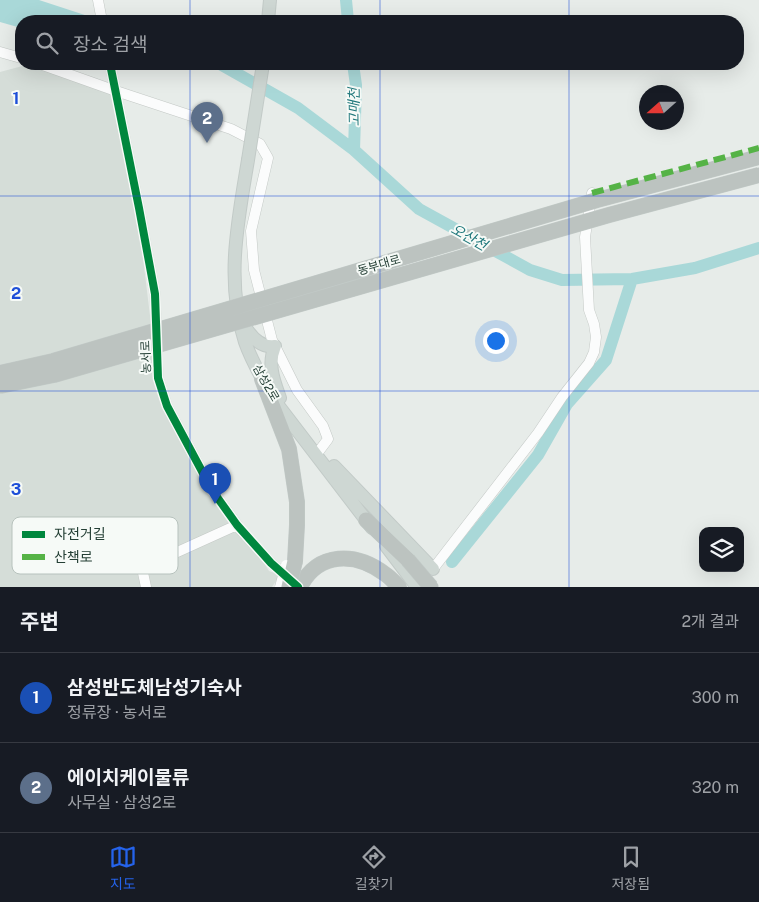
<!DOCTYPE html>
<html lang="ko">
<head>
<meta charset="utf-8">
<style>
  body { margin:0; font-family:"Public Sans","Noto Sans KR",sans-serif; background:#242831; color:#f1f3f6 }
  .controls { position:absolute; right:15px; bottom:15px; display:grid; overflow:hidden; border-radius:10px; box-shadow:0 5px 20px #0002 }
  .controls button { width:45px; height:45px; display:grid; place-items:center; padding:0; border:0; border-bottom:1px solid #363941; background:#171b24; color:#f1f3f6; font:25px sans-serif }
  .compass { position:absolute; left:639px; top:85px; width:45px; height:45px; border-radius:50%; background:#171b24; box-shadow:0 5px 20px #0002; rotate:249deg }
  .you { position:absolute; left:495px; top:340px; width:18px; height:18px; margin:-12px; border:4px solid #fff; border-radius:50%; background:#1a73e8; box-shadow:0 0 0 8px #1a73e833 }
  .badge { display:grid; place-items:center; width:32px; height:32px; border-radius:50%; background:#2563eb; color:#fff; font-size:16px; font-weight:700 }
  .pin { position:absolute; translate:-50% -41px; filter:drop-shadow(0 1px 2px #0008) }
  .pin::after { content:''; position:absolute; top:26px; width:18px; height:15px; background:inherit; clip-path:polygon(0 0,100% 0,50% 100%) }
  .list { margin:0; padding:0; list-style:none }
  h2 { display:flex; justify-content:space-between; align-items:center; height:65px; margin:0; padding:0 20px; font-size:21px }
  h2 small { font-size:16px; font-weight:400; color:#9ea1a6 }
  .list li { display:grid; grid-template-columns:32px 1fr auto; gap:15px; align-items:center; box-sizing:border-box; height:90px; padding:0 20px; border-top:1px solid #363941 }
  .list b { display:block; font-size:19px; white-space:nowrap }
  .list p { margin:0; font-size:16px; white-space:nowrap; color:#9ea1a6 }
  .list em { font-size:16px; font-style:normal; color:#9ea1a6 }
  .icon { flex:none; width:28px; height:28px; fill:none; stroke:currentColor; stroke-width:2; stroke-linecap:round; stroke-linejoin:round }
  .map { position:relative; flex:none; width:759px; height:587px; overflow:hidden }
  .search { position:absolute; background:#171b24; box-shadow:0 5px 20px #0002; left:15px; right:15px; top:15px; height:55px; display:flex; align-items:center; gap:12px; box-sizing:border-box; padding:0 18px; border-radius:20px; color:#9ea1a6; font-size:19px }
  .sheet { height:245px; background:#171b24 }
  nav { display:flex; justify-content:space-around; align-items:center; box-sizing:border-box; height:70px; border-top:1px solid #363941; background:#171b24; font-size:14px; color:#9ea1a6 }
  nav a { display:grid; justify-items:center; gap:2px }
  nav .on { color:#2563eb }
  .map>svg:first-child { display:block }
  .built { fill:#d5ddd8 }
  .water { fill:#a9d8d8 }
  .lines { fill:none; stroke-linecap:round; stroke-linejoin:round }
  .river { stroke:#a9d8d8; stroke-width:12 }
  .minor-casing { stroke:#c4c9c6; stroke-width:11 }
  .major-casing { stroke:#c2cac7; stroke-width:14 }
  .highway-casing { stroke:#c2cac7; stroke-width:16 }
  .minor { stroke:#fbfcfc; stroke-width:10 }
  .major { stroke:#ced7d3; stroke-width:12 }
  .highway { stroke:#bcc3c0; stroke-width:15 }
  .minor-bridge-casing { stroke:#c4c9c6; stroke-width:11; stroke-linecap:butt }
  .major-bridge-casing { stroke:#c2cac7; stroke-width:14; stroke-linecap:butt }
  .highway-bridge-casing { stroke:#c2cac7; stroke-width:16; stroke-linecap:butt }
  .minor-bridge { stroke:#fbfcfc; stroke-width:10 }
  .major-bridge { stroke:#ced7d3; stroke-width:12 }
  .highway-bridge { stroke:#bcc3c0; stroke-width:15 }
  .quiet { stroke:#55b346; stroke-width:6; stroke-dasharray:12 6; stroke-linecap:butt }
  .cycleway-casing { stroke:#f6faf7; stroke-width:11 }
  .cycleway { stroke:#00873e; stroke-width:8 }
  .grid { fill:none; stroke:#1d4ed8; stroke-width:1; stroke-opacity:0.55 }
  .labels { text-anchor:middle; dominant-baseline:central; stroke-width:4; stroke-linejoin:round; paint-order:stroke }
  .street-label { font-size:12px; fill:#243f35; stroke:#f6faf7 }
  .water-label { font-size:14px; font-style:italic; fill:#1f777b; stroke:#f6faf7 }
  .key { fill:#f6faf7; stroke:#b7c2bd; stroke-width:1 }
  .key-label { font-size:14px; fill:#243f35 }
  .grid-label { font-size:16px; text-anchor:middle; font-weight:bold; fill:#1d4ed8; stroke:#f6faf7; stroke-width:4; stroke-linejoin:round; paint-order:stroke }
</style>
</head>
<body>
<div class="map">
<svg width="759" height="587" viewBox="0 0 759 587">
  <rect width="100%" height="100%" fill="#e7ece9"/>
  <!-- built -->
  <path class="built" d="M30,64H35L111,93L137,209L157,373L177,423L269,571L280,575L272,587H0V72Z"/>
  <!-- water -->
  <path class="water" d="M0,0H39L97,19L98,21H21V28L0,22Z"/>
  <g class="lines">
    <!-- river -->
    <path class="river" d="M346,0L348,21
      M220,64L298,108L354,150L419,209L530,270L562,280L632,279L695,268L759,248
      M353,64L356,85L354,150
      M452,562L538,455L567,404L606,360L632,279"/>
    <defs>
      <path id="minor" d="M98,0L102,21
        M0,52L21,58
        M40,64L116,91L231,129L260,144L268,158L251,231L254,270L272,340L297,390L323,426L328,439L319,451
        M110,64L139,208L155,294L158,378L167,406L212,490L240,529L271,563L288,578
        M433,569L538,433L562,397L589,363L594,352L596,337L594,324L589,310L585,237L592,193
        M146,587L142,568L237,525"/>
      <path id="major" d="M268,21L270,0
        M248,160C238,220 225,282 245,342C252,362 263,381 274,400L372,528
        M244,325C251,337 261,348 275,346C267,365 274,381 280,398
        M334,466L433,569
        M386,546L417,587"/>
      <path id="highway" d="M262,379L289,449L297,502V525L295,561
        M366,520L408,560
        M300,587C318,551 356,552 385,574C390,577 395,583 399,587"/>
    </defs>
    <!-- minor casing -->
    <use href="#minor" class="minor-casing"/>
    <!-- major casing -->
    <use href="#major" class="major-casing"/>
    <!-- highway casing -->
    <use href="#highway" class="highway-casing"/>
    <!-- minor -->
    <use href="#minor" class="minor"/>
    <!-- major -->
    <use href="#major" class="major"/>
    <!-- highway -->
    <use href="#highway" class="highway"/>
    <defs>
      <path id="minor-bridge" d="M280,587L286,565"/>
      <path id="major-bridge" d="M248,160L263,64"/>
      <path id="highway-bridge" d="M0,373L53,361L597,200L759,157
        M0,386L54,375L609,215L759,175
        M408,560L431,587
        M289,587L295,561"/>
    </defs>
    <!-- minor-bridge casing -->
    <use href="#minor-bridge" class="minor-bridge-casing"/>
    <!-- major-bridge casing -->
    <use href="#major-bridge" class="major-bridge-casing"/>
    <!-- highway-bridge casing -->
    <use href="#highway-bridge" class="highway-bridge-casing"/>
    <!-- minor-bridge -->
    <use href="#minor-bridge" class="minor-bridge"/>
    <!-- major-bridge -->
    <use href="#major-bridge" class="major-bridge"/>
    <!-- highway-bridge -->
    <use href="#highway-bridge" class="highway-bridge"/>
    <!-- quiet -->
    <path class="quiet" d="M592,193L759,148"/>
    <defs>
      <path id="cycleway" d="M110,64L139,208L155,294L158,378L167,406L212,490L237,525L271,563L298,587"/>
    </defs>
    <!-- cycleway casing -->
    <use href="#cycleway" class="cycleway-casing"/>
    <!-- cycleway -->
    <use href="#cycleway" class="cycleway"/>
  </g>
  <!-- grid -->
  <path class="grid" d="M190,0V21M380,0V21M569,0V21M190,64V587M380,64V587M569,64V587M0,196H759M0,391H759"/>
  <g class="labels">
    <!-- street labels -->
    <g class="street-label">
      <text transform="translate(379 265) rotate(-16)">동부대로</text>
      <text transform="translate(146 357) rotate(-92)">농서로</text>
      <text transform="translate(266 383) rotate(60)">삼성2로</text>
    </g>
    <!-- water labels -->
    <g class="water-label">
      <text transform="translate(354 107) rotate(-91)">고매천</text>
      <text transform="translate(469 237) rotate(29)">오산천</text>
    </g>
  </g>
  <!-- legend -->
  <rect x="12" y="517" width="166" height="57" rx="8" class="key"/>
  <rect x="22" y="531" width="23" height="7" fill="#00873e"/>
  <rect x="22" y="554" width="23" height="6" fill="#55b346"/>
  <g class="key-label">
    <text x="54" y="539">자전거길</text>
    <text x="54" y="562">산책로</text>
  </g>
  <g class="grid-label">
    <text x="16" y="104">1</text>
    <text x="16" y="299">2</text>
    <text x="16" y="495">3</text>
  </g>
</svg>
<div class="controls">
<button><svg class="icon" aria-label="layers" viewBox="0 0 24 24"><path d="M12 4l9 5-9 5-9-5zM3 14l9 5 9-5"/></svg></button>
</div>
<svg class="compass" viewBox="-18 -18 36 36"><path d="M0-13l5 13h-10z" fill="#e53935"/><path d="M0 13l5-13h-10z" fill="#9ea1a6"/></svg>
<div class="you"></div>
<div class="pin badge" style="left:215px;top:504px;background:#1a4fb4">1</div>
<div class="pin badge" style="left:207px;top:143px;background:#5c6f8a">2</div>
<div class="search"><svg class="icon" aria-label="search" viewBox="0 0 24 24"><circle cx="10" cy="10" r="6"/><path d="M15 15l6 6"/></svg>장소 검색</div>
</div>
<section class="sheet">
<h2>주변<small>2개 결과</small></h2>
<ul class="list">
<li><span class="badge" style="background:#1a4fb4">1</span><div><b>삼성반도체남성기숙사</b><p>정류장 · 농서로</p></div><em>300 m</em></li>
<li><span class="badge" style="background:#5c6f8a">2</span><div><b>에이치케이물류</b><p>사무실 · 삼성2로</p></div><em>320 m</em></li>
</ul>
</section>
<nav>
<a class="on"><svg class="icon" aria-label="map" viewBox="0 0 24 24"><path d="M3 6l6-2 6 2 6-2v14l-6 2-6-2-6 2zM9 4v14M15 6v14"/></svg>지도</a>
<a><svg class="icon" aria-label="directions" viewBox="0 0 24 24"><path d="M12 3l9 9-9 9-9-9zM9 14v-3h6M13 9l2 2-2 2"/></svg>길찾기</a>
<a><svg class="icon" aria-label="saved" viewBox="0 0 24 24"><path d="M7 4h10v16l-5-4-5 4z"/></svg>저장됨</a>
</nav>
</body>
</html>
